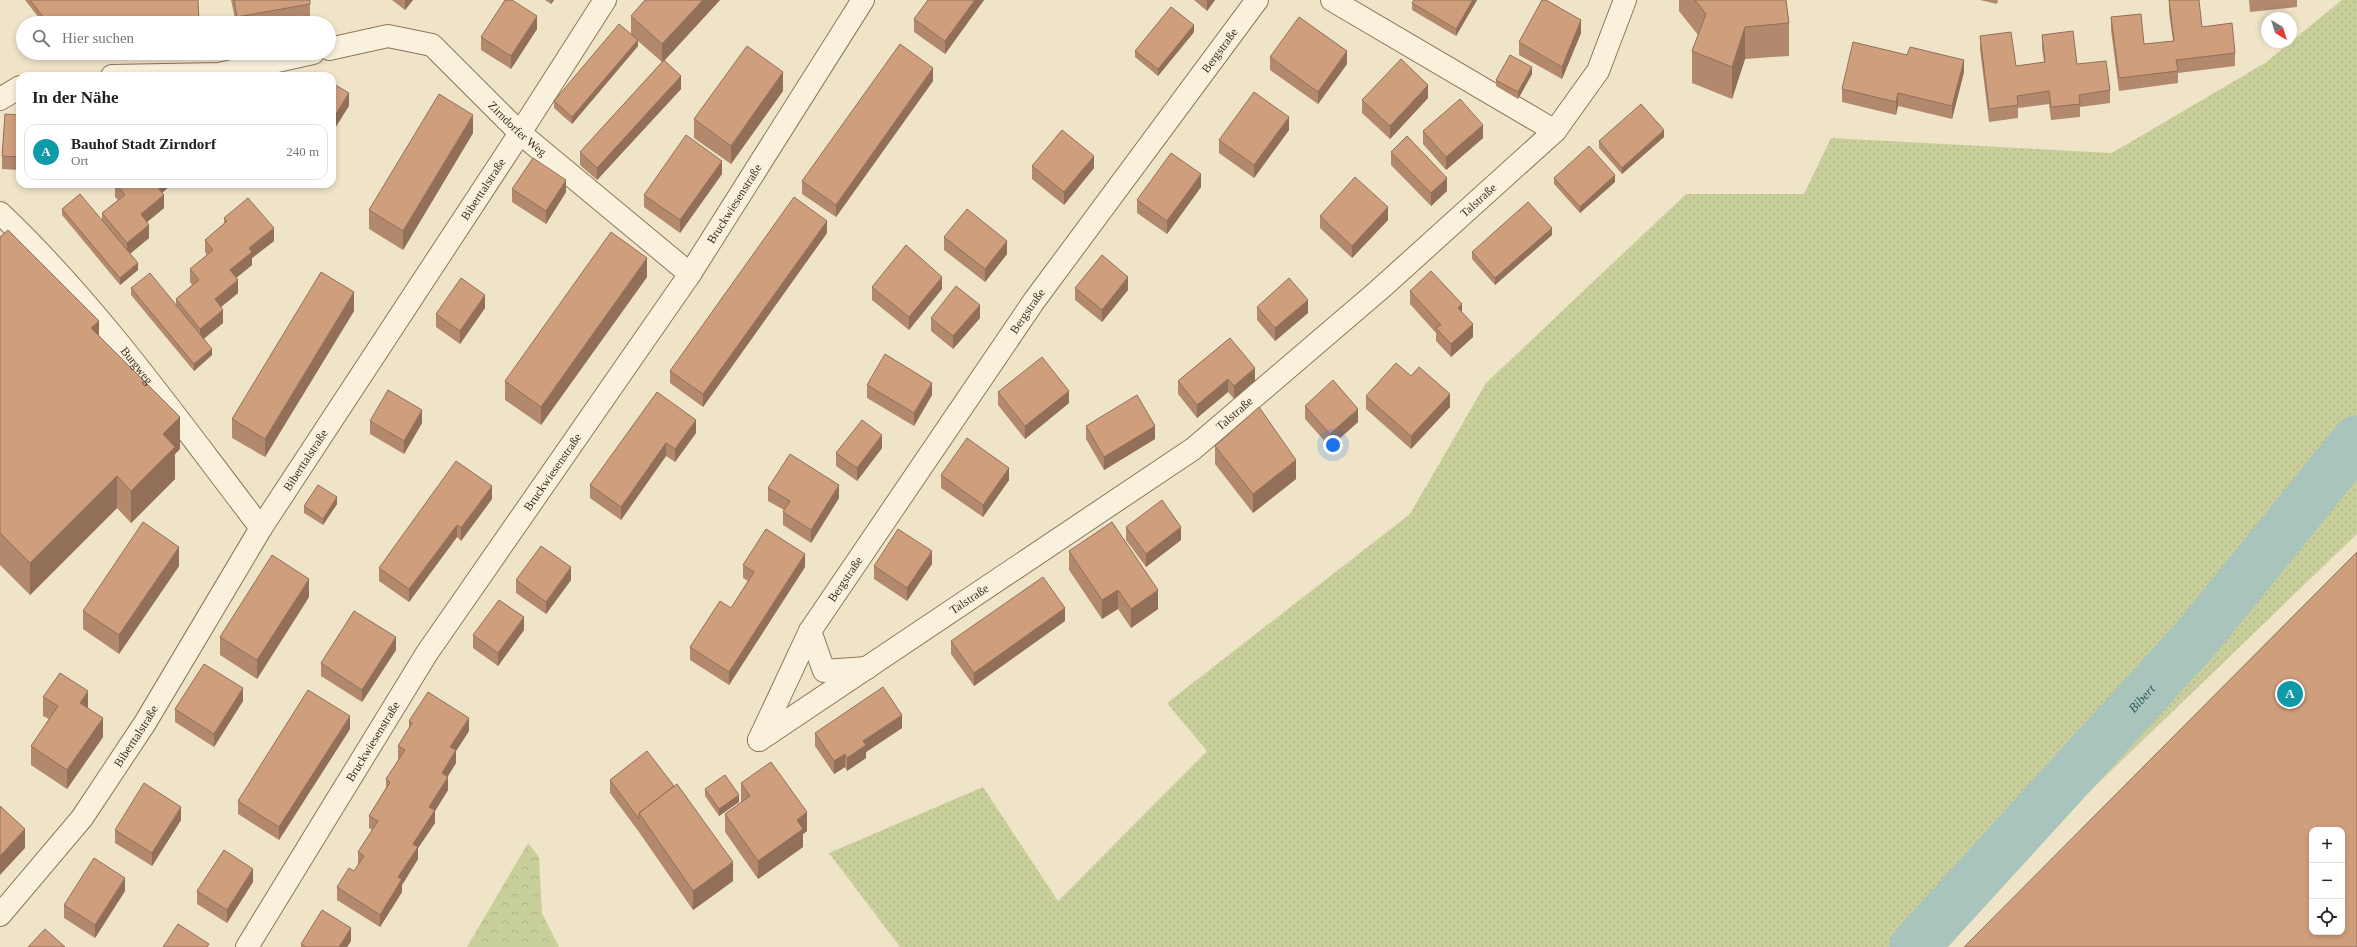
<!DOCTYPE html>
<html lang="de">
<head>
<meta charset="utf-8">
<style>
  body { margin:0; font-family:Georgia,serif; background:#f6f6f6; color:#222 }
  .controls { position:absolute; right:12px; bottom:12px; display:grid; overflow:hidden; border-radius:8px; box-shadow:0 2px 6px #0003 }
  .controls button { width:36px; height:36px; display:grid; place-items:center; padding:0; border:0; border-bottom:1px solid #e0e0e0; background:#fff; color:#222; font:20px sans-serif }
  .compass { position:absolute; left:2261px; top:12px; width:36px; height:36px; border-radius:50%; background:#fff; box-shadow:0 2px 6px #0003; rotate:142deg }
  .you { position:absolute; left:1333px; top:445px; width:14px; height:14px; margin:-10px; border:3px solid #fff; border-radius:50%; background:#1a73e8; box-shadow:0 0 0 6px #1a73e833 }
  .badge { display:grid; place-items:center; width:26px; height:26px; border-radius:50%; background:#ea580c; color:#fff; font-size:13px; font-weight:700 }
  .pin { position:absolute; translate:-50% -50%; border:2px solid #fff; box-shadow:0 1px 4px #0006 }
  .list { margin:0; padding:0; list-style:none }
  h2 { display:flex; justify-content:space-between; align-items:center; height:52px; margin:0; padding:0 16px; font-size:17px }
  h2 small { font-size:13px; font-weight:400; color:#767676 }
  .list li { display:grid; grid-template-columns:26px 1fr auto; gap:12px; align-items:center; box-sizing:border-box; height:56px; margin:0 8px 8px; padding:0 8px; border:1px solid #e0e0e0; border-radius:12px }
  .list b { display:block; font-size:15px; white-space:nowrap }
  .list p { margin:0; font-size:13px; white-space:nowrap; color:#767676 }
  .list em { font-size:13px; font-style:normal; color:#767676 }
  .icon { flex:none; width:22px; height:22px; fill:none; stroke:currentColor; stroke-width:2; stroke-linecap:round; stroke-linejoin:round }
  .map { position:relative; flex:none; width:2357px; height:947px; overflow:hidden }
  .search { position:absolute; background:#fff; box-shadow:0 2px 6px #0003; left:16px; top:16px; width:320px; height:44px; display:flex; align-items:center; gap:10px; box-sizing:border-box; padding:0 14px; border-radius:22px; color:#767676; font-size:15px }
  .panel { position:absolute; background:#fff; box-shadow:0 2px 6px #0003; left:16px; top:72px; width:320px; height:116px; border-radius:12px }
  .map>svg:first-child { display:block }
  .grass { fill:url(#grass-dots) }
  .forest { fill:url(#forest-crowns) }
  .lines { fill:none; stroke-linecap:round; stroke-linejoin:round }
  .river { stroke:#a9c4bc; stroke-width:50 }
  .minor-casing { stroke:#8d765c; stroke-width:24 }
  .minor { stroke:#faf1dc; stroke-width:22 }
  .wall { fill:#b2896c }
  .shaded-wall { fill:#916f58 }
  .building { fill:#cf9f7d; stroke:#916f58; fill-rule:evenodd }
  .labels { text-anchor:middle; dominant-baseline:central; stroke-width:3.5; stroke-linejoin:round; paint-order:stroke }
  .street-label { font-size:12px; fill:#3d2e20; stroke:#f7eed8 }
  .water-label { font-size:13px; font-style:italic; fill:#2f5d5a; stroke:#f7eed8 }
</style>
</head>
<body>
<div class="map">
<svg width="2357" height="947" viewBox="0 0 2357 947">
  <defs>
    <pattern id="grass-dots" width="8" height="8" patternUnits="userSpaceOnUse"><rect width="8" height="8" fill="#c9cf9b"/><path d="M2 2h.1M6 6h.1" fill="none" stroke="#aeb285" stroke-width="1.8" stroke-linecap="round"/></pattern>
    <pattern id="forest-crowns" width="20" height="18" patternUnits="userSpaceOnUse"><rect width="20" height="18" fill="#c9cf9b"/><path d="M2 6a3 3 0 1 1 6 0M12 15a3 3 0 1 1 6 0" fill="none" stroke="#aeb285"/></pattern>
  </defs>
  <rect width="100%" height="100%" fill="#f0e4c8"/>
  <!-- grass -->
  <path class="grass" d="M2342,0H2357V534L1928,947H900L829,853L983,787L1058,901L1207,751L1167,703L1410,514L1486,383L1686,194H1804L1831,138L2112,153L2265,63Z"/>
  <!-- forest -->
  <path class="forest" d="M528,843L539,857L542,913L559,947H467Z"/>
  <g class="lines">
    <!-- river -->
    <path class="river" id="s1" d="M1914,947L2198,636L2357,440"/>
    <defs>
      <g id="minor">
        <path d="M1332,0L1555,131"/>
        <path id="s2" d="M329,49L388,36L432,45L520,133L690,274"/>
        <path d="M112,76L219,74L313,53"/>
        <path d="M0,99L20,87"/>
        <path id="s3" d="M0,213C99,307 178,420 261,528"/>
        <path d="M810,631L824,671L867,668"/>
        <path id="s4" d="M759,740L1193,449L1379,290L1555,131L1598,71L1625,0"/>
        <path id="s5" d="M759,740L810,631L1034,301L1257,0"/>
        <path id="s6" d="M0,915L82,818L145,723L261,528L520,133L605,0"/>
        <path id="s7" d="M247,947L427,653L690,274L863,0"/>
      </g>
    </defs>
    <!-- minor casing -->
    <use href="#minor" class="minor-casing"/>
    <!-- minor -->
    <use href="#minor" class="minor"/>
  </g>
  <!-- wall -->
  <path class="wall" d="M25,0H198L199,23H43Z
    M231,0H310V17L275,23H236Z
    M392,0H413L405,10Z
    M545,0H554L551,4Z
    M645,0H720L664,61L681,89L597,180L580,165V152L662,62L638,41V46L572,124L554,108V101L631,34V16Z
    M928,0H984L945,54L914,32V19Z
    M1194,0H1215L1207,11Z
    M1414,0H1477L1456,36L1412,10V3Z
    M1679,0H1786L1789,23V56L1745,59L1732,99L1692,83V51L1698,35L1679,11Z
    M1980,0H1998L1997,4Z
    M2169,0L2235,53V66L2178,73V83L2119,91L2111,30V17L2144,44L2173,41L2169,12Z
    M2249,0H2297V7L2250,12Z
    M537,29L511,69L481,50V37Z
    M1194,32L1158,76L1135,57V51Z
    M1581,33L1562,79L1519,55V42Z
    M2042,35L2077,64L2110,90V103L2080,107V117L2051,120L2049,104L2018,108V118L1989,122L1980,49V36L2016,66L2044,62L2042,48Z
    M40,53H199V54Z
    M1270,57L1347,64L1318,104L1270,70Z
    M1964,72L1952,119L1898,106L1896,115L1842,102V89Z
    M1532,74L1518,99L1496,86V80Z
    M933,81L836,217L802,194V181Z
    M783,91L731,164L694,138V119Z
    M1428,98L1390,139L1362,113V100Z
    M20,115V170L2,169V156Z
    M1289,130L1254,178L1219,153V140Z
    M1423,131L1483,138L1446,170L1423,144Z
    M473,133L403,250L369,229V210Z
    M1664,137L1622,174L1599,148V141Z
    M1391,152L1447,191L1431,206L1391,165Z
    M1032,166L1094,168L1064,205L1032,179Z
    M722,174L680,233L644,207V195Z
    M1554,178L1615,182L1580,213L1554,184Z
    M115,184H172L162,193L164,208L147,222L149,238L130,254L138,270L120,285L62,215V209L102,220V213L118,200L115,197Z
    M1201,187L1167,234L1137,213V200Z
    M512,189L566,192L546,224L512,202Z
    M1320,216L1388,220L1352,258L1320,228Z
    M224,218L274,241L252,258V265L236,278L238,293L221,307L223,323L204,339L212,355L194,371L131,295V288L176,305V299L192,285L190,282V269L207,255L205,252V240L224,224Z
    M827,233L703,407L670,383V371Z
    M1552,235L1495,285L1472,259V252Z
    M0,237L99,335L180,449L175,454V479L131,523L117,508L30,595L0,565Z
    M944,237L1007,254L985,282L944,250Z
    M647,277L541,425L505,400V381Z
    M872,287L942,289L909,330L872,300Z
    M1075,288L1128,290L1102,322L1075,300Z
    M1410,291L1462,312L1473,337L1451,357L1436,341V333L1410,304Z
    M1257,307L1308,313L1275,341L1257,320Z
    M485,308L460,344L436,327V314Z
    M354,311L265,457L232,438V419Z
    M931,318H980L953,349L931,331Z
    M1230,338L1255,381L1234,399L1228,392L1197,418L1178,394V381Z
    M867,385L932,395L914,426L867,398Z
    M657,392L696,433L675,462L666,456L621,520L590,498V485Z
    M998,392L1069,403L1025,439L998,405Z
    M1366,396L1450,407L1411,449L1366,409Z
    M1305,406L1358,422L1330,447L1305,419Z
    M370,421L422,423L404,454L370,434Z
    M1086,426L1155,439L1104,470L1086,439Z
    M1215,446L1296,479L1253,513L1215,464Z
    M882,448L857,481L836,466V453Z
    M941,475L1009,480L983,517L941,488Z
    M768,488L839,498L811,543L783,525V512L784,510L768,501Z
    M492,499L461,541L457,537L409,602L379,581V568Z
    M337,504L323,525L304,513V506Z
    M1126,527L1181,540L1146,567L1126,540Z
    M1069,551L1158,609L1131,628L1118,609L1102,619L1069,570Z
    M932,564L907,601L874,579V566Z
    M743,565L805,567L729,685L690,660V647L731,608L748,581L743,578Z
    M179,566L119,654L83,629V611Z
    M516,580H571L546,614L516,593Z
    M309,597L257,679L220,655V637Z
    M1065,621L974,686L951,654V641Z
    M524,630L498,666L473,648V635Z
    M396,650L362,702L321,676V663Z
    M43,697L88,708L103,737L67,789L31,765V746L49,719L43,716Z
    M243,701L214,747L175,722V709Z
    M409,721L469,731L456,751V763L447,777L448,790L435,811V823L418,848V859L402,885V892L380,927L337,900V887L354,871L358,865V852L372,830L369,828V816L386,788V779L399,759H398V746L409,728Z
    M902,728L866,752V758L847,771L845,767L834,774L815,746V733Z
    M350,729L279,840L238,814V801Z
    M610,780L733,881L693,910L639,832L610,793Z
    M741,783L807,831L803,834V847L758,879L725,832V814L741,802Z
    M705,789L739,802L719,816L705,796Z
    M181,820L152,866L115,843V830Z
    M253,882L227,923L197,904V891Z
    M125,891L95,938L64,918V905Z
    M351,941L347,947H301V944Z"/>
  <!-- shaded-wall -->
  <path class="shaded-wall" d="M405,0H413L405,10Z
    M551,0H554L551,4Z
    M703,0H720L662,63V44Z
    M975,0H984L945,54V41Z
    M1207,0H1215L1207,11Z
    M1473,0H1477L1456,36V29Z
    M537,16V29L511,69V56Z
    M1581,20V33L1562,79V67Z
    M1194,25V32L1158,76V69Z
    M1745,27V59L1732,99V67Z
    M638,40V46L572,124V117Z
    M1347,51V64L1318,104V92Z
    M1964,60V72L1952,119V106Z
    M1532,67V74L1518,99V92Z
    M933,68V81L836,217V205Z
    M783,72V91L731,164V146Z
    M681,76V89L597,180V168Z
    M1428,85V98L1390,139V126Z
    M349,93V106L332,133V120Z
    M1898,93V106L1896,115V102Z
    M473,115V133L403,250V231Z
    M1289,117V130L1254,178V165Z
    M1483,125V138L1446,170V157Z
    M1664,130V137L1622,174V168Z
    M1094,156V168L1064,205V192Z
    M722,161V174L680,233V220Z
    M1201,174V187L1167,234V221Z
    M1615,175V182L1580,213V207Z
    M1447,178V191L1431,206V193Z
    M566,180V192L546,224V211Z
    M157,184H172L156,198V185Z
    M164,195V208L141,227V214Z
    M1388,207V220L1352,258V246Z
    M827,221V233L703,407V394Z
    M149,225V238L127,256V243Z
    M274,228V241L252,258V265L230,283V270L249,248Z
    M1552,228V235L1495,285V278Z
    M1007,241V254L985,282V269Z
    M647,258V277L541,425V407Z
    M138,263V270L120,285V278Z
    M942,277V289L909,330V317Z
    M1128,277V290L1102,322V310Z
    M238,280V293L215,312V299Z
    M354,292V311L265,457V439Z
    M485,295V308L460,344V331Z
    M1308,300V313L1275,341V328Z
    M1462,304V317L1458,308Z
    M980,305V318L953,349V336Z
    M223,310V323L200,341V329Z
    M99,321V353L91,328Z
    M1473,324V337L1451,357V344Z
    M212,349V355L194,371V364Z
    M1255,368V381L1234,399V386Z
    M1228,379V392L1197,418V405Z
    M932,383V395L914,426V413Z
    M1069,391V403L1025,439V426Z
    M1450,394V407L1411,449V436Z
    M1358,409V422L1330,447V434Z
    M422,410V423L404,454V441Z
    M180,417V449L175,454V479L131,523V491L163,434Z
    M696,420V433L675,462V449Z
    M1155,426V439L1104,470V457Z
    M882,435V448L857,481V468Z
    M666,443V456L621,520V507Z
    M1296,460V479L1253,513V494Z
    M1009,468V480L983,517V505Z
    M117,476V508L30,595V563Z
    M839,485V498L811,543V530Z
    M492,486V499L461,541V528Z
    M337,497V504L323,525V519Z
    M457,525V537L409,602V589Z
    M1181,527V540L1146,567V554Z
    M179,547V566L119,654V635Z
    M932,551V564L907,601V588Z
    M805,554V567L729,685V672Z
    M571,567V580L546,614V602Z
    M309,579V597L257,679V660Z
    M1118,590V609L1102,619V600Z
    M1158,590V609L1131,628V609Z
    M1065,608V621L974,686V673Z
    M524,617V630L498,666V653Z
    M396,637V650L362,702V690Z
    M243,688V701L214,747V734Z
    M88,691V710L80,703Z
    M902,715V728L866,752V758L847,771V758L863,741Z
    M350,716V729L279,840V827Z
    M103,718V737L67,789V770Z
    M469,718V731L456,751V763L442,786V773L450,747Z
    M845,754V767L834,774V761Z
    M448,777V790L435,811V823L418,848V859L402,885V892L380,927V915L398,877L429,807Z
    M739,795V802L719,816V809Z
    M181,807V820L152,866V853Z
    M807,812V831L803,834V847L758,879V861L797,820Z
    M25,829V848L0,875V856Z
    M733,862V881L693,910V891Z
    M253,869V882L227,923V910Z
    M125,878V891L95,938V925Z
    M351,928V941L347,947H339Z"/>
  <!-- building -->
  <path class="building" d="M30,0H198L199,23H48Z
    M234,0H310V4L237,17Z
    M505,0H512L537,16L511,56L481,37Z
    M645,0H703L662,44L631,16Z
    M928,0H975L945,41L914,19Z
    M1414,0H1473L1456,29L1412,3Z
    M1542,0H1546L1581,20L1562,67L1519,42Z
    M1695,0H1786L1789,23L1745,27L1732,67L1692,51L1706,14Z
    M2169,0H2199L2202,27L2232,23L2235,53L2176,60L2178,71L2119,78L2111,17L2141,14L2144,44L2174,41Z
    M1171,7L1194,25L1158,69L1135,51Z
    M1299,17L1347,51L1318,92L1270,57Z
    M619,24L638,40L572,117L554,101Z
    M2073,31L2077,64L2106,61L2110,90L2079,95L2080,104L2051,107L2049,91L2017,96L2018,105L1989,109L1980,36L2011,32L2016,66L2045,62L2042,35Z
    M1853,42L1907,55L1910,47L1964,60L1952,106L1898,93L1896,102L1842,89Z
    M900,44L933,68L836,205L802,181Z
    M747,46L783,72L731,146L694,119Z
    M1510,55L1532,67L1518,92L1496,80Z
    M1401,59L1428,85L1390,126L1362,100Z
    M664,60L681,76L597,168L580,152Z
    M314,72L320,76H311Z
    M332,83L349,93L332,120Z
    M1254,92L1289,117L1254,165L1219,140Z
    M439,94L473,115L403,231L369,210Z
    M1460,99L1483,125L1446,157L1423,131Z
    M1641,104L1664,130L1622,168L1599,141Z
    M5,114L20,115V157L2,156Z
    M1062,130L1094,156L1064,192L1032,166Z
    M686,135L722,161L680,220L644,195Z
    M1407,136L1447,178L1431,193L1391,152Z
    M1589,146L1615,175L1580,207L1554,178Z
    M1171,153L1201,174L1167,221L1137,200Z
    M533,158L566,180L546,211L512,189Z
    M1355,177L1388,207L1352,246L1320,216Z
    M116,184H157L156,185L164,195L141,214L149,225L127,243L102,213L125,195Z
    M80,194L138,263L120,278L62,209Z
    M794,197L827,221L703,394L670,371Z
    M248,198L274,228L249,248L252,252L230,270L238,280L215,299L223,310L200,329L176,299L199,280L190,269L213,250L205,240L227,221L224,218Z
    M1528,202L1552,228L1495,278L1472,252Z
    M967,209L1007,241L985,269L944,237Z
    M8,230L99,321L91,328L180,417L163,434L175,447L131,491L117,476L30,563L0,533V237Z
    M611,232L647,258L541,407L505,381Z
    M906,245L942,277L909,317L872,287Z
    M1102,255L1128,277L1102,310L1075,288Z
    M1431,271L1462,304L1458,308L1473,324L1451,344L1436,328L1441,325L1410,291Z
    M321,272L354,292L265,439L232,419Z
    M150,273L212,349L194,364L131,288Z
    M461,278L485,295L460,331L436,314Z
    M1289,278L1308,300L1275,328L1257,307Z
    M956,286L980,305L953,336L931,318Z
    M1230,338L1255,368L1234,386L1228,379L1197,405L1178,381Z
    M885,354L932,383L914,413L867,385Z
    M1042,357L1069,391L1025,426L998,392Z
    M1396,363L1411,376L1419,367L1450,394L1411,436L1366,396Z
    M1333,380L1358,409L1330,434L1305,406Z
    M388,390L422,410L404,441L370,421Z
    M657,392L696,420L675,449L666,443L621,507L590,485Z
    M1137,395L1155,426L1104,457L1086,426Z
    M1259,407L1296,460L1253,494L1215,446Z
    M862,420L882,435L857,468L836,453Z
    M967,438L1009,468L983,505L941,475Z
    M790,454L839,485L811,530L783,512L790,501L768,488Z
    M456,461L492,486L461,528L457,525L409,589L379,568Z
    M318,485L337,497L323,519L304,506Z
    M1162,500L1181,527L1146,554L1126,527Z
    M143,522L179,547L119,635L83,611Z
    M1112,522L1158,590L1131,609L1118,590L1102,600L1069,551Z
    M766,529L805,554L729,672L690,647L720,601L731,608L754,572L743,565Z
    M898,529L932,551L907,588L874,566Z
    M541,546L571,567L546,602L516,580Z
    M2357,552V947H1964ZM2312,830H2342V932H2312Z
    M272,555L309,579L257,660L220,637Z
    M1043,577L1065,608L974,673L951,641Z
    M499,600L524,617L498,653L473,635Z
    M354,611L396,637L362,690L321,663Z
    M204,664L243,688L214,734L175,709Z
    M60,673L88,691L80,703L103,718L67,770L31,746L58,706L43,697Z
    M883,687L902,715L863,741L866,745L847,758L845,754L834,761L815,733Z
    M308,690L350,716L279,827L238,801Z
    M428,692L469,718L450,747L456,750L442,773L448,777L429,807L435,810L413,844L418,847L398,877L402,879L380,915L337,887L349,868L354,871L364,856L358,852L378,821L369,816L390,782L386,779L405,750L398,746L412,723L409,721Z
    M647,751L674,786L639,813V819L610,780Z
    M771,762L807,812L797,820L803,829L758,861L725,814L750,796L741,783Z
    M725,775L739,795L719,809L705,789Z
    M144,783L181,807L152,853L115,830Z
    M677,784L733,862L693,891L639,813Z
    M0,806L25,829L0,856Z
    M224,850L253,869L227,910L197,891Z
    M94,858L125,878L95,925L64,905Z
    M322,910L351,928L339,947H306L301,944Z
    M178,924L209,944L207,947H163Z
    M45,929L65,947H28Z"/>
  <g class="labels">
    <!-- street labels -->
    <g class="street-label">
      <text stroke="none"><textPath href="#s5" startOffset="831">Bergstraße</textPath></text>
      <text stroke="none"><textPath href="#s2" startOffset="225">Zirndorfer Weg</textPath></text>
      <text stroke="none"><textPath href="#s6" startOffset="873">Biberttalstraße</textPath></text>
      <text stroke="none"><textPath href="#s4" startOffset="901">Talstraße</textPath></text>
      <text stroke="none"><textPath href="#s7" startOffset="889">Bruckwiesenstraße</textPath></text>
      <text stroke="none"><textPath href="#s5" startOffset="507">Bergstraße</textPath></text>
      <text stroke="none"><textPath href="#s3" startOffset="205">Burgweg</textPath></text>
      <text stroke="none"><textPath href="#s4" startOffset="577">Talstraße</textPath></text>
      <text stroke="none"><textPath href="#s6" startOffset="549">Biberttalstraße</textPath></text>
      <text stroke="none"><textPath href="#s7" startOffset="565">Bruckwiesenstraße</textPath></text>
      <text stroke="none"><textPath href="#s5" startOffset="183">Bergstraße</textPath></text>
      <text stroke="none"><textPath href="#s4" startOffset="253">Talstraße</textPath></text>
      <text stroke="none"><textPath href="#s6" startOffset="225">Biberttalstraße</textPath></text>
      <text stroke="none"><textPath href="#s7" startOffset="241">Bruckwiesenstraße</textPath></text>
    </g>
    <!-- water labels -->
    <g class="water-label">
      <text stroke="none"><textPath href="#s1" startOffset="337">Bibert</textPath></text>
    </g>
  </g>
</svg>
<div class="controls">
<button>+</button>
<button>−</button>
<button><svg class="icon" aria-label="locate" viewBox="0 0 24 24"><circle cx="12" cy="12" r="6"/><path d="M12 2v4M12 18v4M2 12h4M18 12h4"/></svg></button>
</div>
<svg class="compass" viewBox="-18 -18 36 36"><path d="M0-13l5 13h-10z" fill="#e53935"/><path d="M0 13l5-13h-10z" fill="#767676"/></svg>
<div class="you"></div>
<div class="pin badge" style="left:2290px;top:694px;background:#0f9aa8">A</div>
<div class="search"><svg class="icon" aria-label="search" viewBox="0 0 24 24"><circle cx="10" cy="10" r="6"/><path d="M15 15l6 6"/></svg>Hier suchen</div>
<section class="panel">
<h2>In der Nähe<small></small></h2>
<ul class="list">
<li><span class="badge" style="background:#0f9aa8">A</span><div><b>Bauhof Stadt Zirndorf</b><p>Ort</p></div><em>240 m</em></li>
</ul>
</section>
</div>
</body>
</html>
